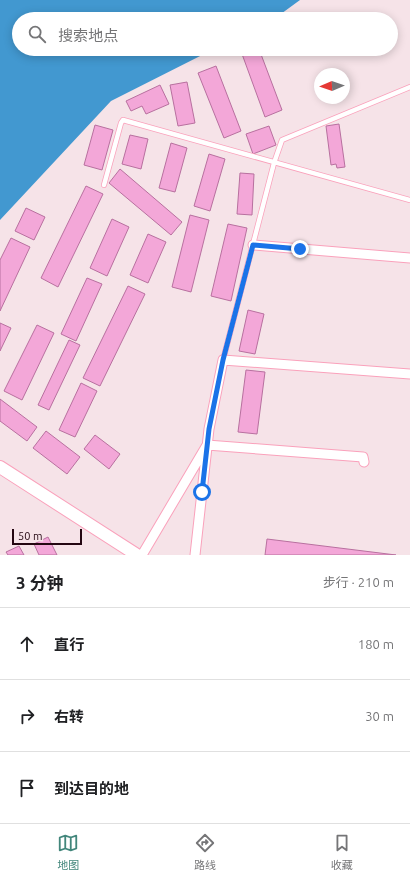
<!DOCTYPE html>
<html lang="zh">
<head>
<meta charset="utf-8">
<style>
  body { margin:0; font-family:Ubuntu,"Noto Sans SC",sans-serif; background:#f6f6f6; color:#202124 }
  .compass { position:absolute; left:314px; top:68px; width:36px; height:36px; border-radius:50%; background:#fff; box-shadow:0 2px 10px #0003; rotate:268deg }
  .scale { position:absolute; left:12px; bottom:10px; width:70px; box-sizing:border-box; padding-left:4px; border:2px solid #240611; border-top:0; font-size:11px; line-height:14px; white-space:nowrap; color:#240611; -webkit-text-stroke:3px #f6e3e8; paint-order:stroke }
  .stop { position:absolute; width:12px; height:12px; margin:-9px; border:3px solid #1a73e8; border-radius:50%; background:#fff }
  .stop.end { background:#1a73e8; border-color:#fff; box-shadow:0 1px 4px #0008 }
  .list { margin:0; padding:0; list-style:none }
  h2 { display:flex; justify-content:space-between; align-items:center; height:52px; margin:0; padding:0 16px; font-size:17px }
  h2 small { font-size:13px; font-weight:400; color:#757577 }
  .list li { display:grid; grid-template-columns:26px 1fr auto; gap:12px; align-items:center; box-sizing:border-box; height:72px; padding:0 16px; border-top:1px solid #e0e0e0 }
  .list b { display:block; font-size:15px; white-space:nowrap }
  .list em { font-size:13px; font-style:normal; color:#757577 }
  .icon { flex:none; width:22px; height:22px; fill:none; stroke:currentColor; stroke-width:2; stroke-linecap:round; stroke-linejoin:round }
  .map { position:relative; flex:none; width:410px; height:555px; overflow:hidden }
  .search { position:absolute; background:#fff; box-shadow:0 2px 10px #0003; left:12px; right:12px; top:12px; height:44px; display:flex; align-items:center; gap:10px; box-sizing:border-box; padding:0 14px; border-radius:22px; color:#757577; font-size:15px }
  .sheet { height:268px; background:#fff }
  nav { display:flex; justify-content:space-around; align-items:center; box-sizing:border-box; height:56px; border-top:1px solid #e0e0e0; background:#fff; font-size:11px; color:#757577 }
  nav a { display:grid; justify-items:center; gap:2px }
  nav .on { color:#42867b }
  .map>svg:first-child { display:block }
  .water { fill:#4298d0 }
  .building { fill:#f3a7d8; stroke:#b8709f }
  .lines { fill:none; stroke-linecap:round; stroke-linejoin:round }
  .service-casing { stroke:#faa1bb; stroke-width:6 }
  .minor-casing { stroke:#faa1bb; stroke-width:11 }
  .secondary-casing { stroke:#faa1bb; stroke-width:14 }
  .service { stroke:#fff; stroke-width:4.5 }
  .minor { stroke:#fff; stroke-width:9 }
  .secondary { stroke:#fff; stroke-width:12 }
  .route { stroke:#1a73e8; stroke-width:5 }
</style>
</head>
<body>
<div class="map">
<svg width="410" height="555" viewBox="0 0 410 555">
  <rect width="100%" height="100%" fill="#f6e3e8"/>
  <!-- water -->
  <path class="water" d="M0,0H300L274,19H19V49H214L111,101L0,220Z"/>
  <!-- building -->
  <path class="building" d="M256,49H259L282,110L265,117L242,54Z
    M216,66L241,131L224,138L198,73Z
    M187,82L195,123L178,126L170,85Z
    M160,85L169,104L146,114L142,106L131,111L126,101Z
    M339,124L345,167L337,168L336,164L331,165L326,126Z
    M95,125L113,130L102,170L84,165Z
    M269,126L276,145L253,154L246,134Z
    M130,135L148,139L141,169L122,164Z
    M171,143L187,148L175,192L159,188Z
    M209,154L225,159L210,211L194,206Z
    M120,169L182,222L171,235L109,183Z
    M240,173L254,174L252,215L237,214Z
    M86,186L103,194L58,287L41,278Z
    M26,208L45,217L34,240L15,231Z
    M190,215L209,220L191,292L172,287Z
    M112,219L129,227L107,276L90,268Z
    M228,224L247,228L231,301L211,296Z
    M148,234L166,242L148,283L130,275Z
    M11,238L30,247L0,311V260Z
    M87,278L102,284L76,341L61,334Z
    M128,286L145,294L100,386L83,378Z
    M248,310L264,314L255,354L239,351Z
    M0,323L11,328L0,351Z
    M37,325L54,333L22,400L4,391Z
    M69,340L80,345L49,410L38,405Z
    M246,370L265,372L257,434L238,432Z
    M81,383L97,391L75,437L59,430Z
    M0,399L37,427L27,441L0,421Z
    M46,431L80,457L67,474L33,448Z
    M95,435L120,454L109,469L84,449Z
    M48,537L57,555H39L34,544Z
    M267,539L396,555H265Z
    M19,546L24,555H8L6,552Z"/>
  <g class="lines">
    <defs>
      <path id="service" d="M104,185L121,123L123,120L410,200
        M223,360L274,163L282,140L410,87"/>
      <path id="minor" d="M253,245L410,258
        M142,555L207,445L363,457L364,462
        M195,555L209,429L223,360L410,374"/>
      <path id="secondary" d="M0,467L137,555"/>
    </defs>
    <!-- service casing -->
    <use href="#service" class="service-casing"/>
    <!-- minor casing -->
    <use href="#minor" class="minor-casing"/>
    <!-- secondary casing -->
    <use href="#secondary" class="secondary-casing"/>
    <!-- service -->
    <use href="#service" class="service"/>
    <!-- minor -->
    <use href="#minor" class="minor"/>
    <!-- secondary -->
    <use href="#secondary" class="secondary"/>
  </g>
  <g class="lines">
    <!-- route -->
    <path class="route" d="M202,492L209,429L223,360L253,245L300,249"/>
  </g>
</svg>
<svg class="compass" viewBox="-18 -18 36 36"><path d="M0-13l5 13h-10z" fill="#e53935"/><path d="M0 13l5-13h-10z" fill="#757577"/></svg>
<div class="scale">50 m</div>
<div class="stop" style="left:202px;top:492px"></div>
<div class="stop end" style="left:300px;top:249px"></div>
<div class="search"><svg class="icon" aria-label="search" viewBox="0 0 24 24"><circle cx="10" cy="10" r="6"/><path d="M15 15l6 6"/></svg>搜索地点</div>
</div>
<section class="sheet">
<h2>3 分钟<small>步行 · 210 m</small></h2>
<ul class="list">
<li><svg class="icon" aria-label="ahead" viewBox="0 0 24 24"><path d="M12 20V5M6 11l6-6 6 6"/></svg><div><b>直行</b></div><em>180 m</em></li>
<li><svg class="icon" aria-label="right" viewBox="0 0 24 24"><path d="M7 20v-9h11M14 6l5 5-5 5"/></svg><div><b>右转</b></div><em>30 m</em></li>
<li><svg class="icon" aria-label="arrive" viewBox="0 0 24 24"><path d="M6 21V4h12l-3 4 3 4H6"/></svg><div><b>到达目的地</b></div></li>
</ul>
</section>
<nav>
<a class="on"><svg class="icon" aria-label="map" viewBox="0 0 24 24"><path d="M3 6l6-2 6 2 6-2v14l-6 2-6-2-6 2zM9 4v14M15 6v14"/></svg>地图</a>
<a><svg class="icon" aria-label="directions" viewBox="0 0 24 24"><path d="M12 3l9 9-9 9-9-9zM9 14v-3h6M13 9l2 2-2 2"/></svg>路线</a>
<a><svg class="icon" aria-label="saved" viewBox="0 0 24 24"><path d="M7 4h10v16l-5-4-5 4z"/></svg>收藏</a>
</nav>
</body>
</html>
